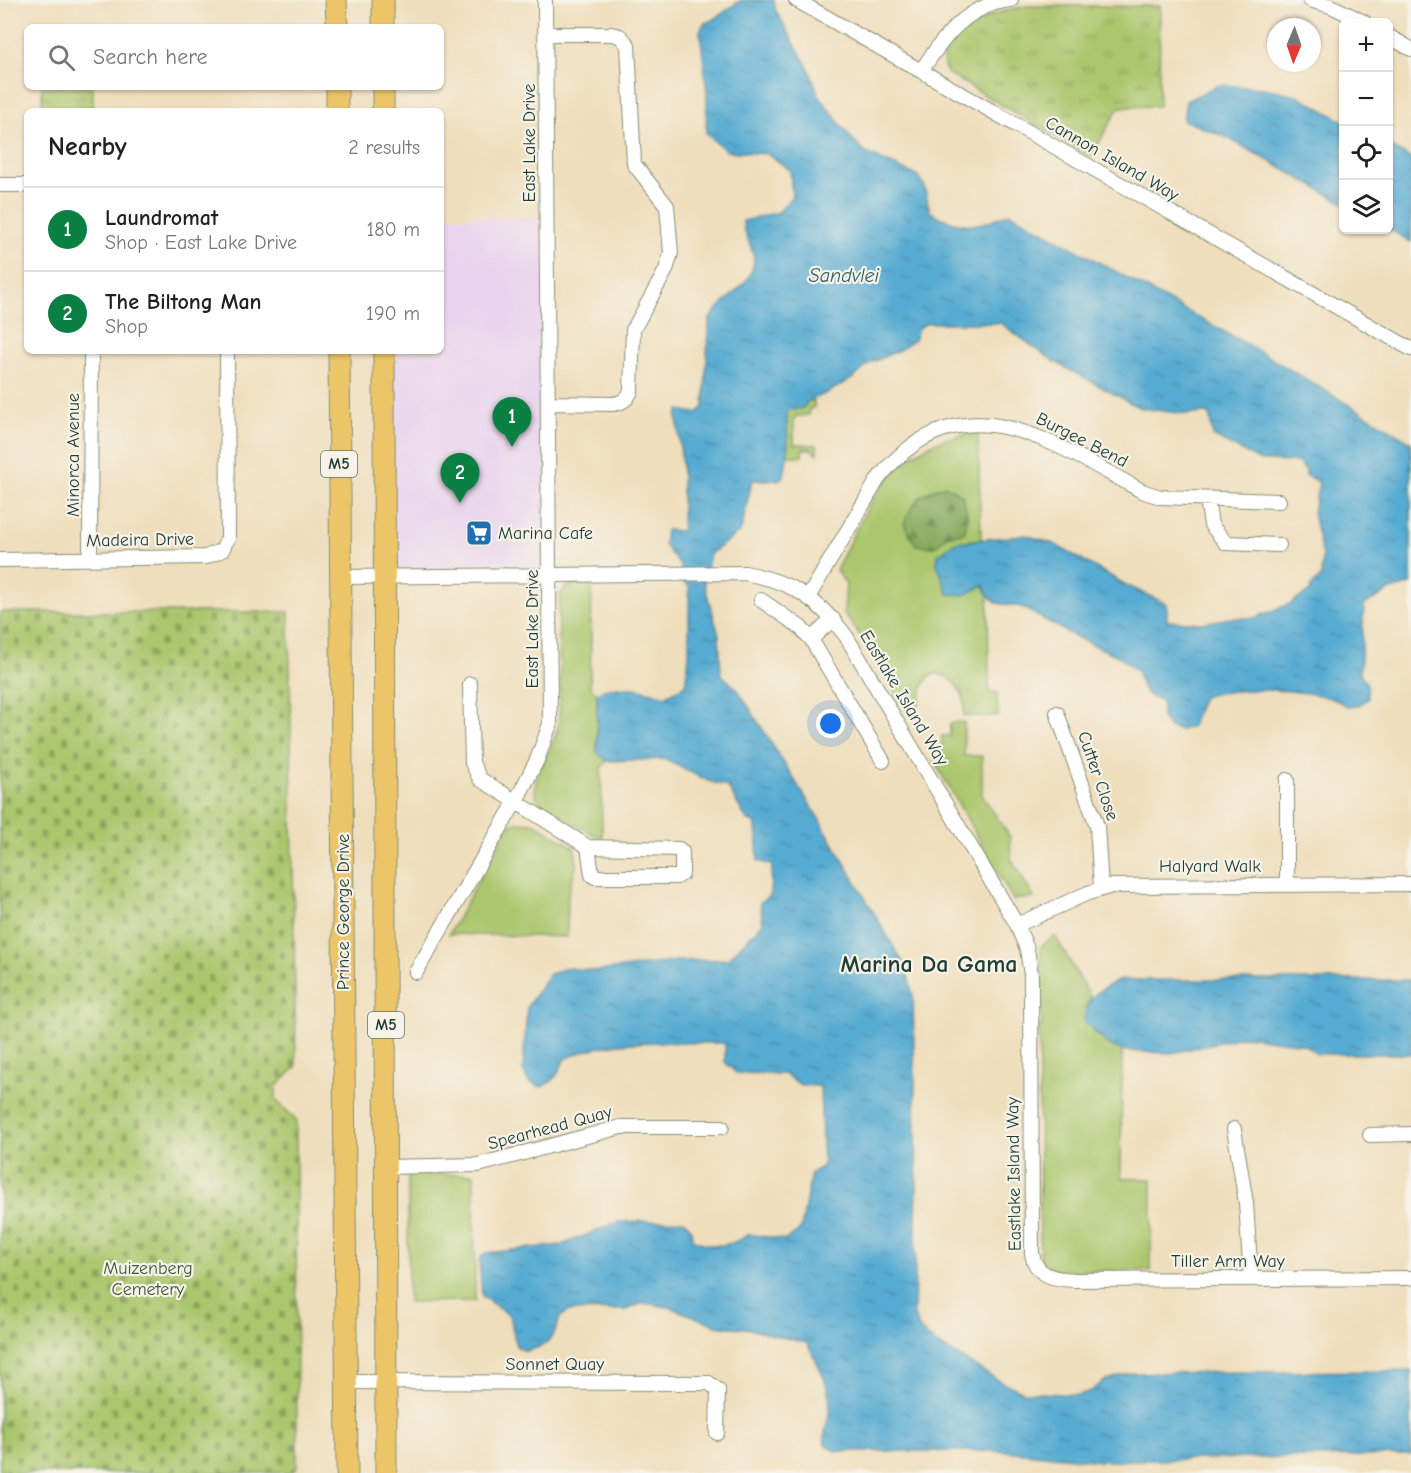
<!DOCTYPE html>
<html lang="en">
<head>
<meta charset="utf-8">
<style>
  body { margin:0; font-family:"Comic Neue",sans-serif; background:#f2f2f2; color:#202124 }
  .controls { position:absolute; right:18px; top:18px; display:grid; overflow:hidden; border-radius:9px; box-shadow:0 2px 4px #0004 }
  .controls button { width:54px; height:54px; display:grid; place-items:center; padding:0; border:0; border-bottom:2px solid #e0e0e0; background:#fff; color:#202124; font:30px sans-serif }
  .compass { position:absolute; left:1267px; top:18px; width:54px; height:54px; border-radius:50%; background:#fff; box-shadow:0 2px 4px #0004; rotate:182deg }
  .you { position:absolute; left:831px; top:724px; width:21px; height:21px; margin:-15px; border:4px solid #fff; border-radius:50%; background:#1a73e8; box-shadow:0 0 0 9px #1a73e833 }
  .badge { display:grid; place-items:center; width:39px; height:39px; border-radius:50%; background:#0b8043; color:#fff; font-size:20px; font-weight:700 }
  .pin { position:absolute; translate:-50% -50px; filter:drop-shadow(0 2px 3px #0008) }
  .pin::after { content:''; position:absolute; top:32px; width:21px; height:18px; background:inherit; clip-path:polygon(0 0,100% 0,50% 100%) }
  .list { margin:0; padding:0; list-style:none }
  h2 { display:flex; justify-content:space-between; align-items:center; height:78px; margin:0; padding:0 24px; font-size:26px }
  h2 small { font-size:20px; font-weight:400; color:#757577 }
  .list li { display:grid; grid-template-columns:39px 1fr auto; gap:18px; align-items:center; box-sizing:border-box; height:84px; padding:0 24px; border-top:2px solid #e0e0e0 }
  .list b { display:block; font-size:22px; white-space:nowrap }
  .list p { margin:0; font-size:20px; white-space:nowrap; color:#757577 }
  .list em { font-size:20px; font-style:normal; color:#757577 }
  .icon { flex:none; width:33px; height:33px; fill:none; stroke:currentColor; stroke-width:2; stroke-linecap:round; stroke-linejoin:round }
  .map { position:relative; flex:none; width:1411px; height:1473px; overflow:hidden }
  .search { position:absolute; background:#fff; box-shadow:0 2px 4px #0004; left:24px; top:24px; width:420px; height:66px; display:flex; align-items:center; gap:15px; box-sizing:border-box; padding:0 21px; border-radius:9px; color:#757577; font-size:22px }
  .panel { position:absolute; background:#fff; box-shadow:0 2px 4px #0004; left:24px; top:108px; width:420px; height:246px; border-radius:9px }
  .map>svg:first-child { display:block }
  .built { fill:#e8d2ee }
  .grass { fill:#abc66c; stroke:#658250; stroke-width:1.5 }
  .forest { fill:url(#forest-firs); stroke:#54744a; stroke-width:1.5 }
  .cemetery { fill:url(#cemetery-stones); stroke:#658250; stroke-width:1.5 }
  .park { fill:url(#park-tufts); stroke:#658250; stroke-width:1.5 }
  .water { fill:url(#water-ripples); stroke:#3a7483; stroke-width:1.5 }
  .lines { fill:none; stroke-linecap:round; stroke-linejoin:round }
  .street-casing { stroke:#878e78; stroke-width:16 }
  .primary-casing { stroke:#878e78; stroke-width:23 }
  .street { stroke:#fff; stroke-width:14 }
  .primary { stroke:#ecc569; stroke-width:21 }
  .labels { text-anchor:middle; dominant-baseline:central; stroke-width:4.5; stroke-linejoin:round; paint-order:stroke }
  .shield { fill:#f7f3e8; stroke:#60746a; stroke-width:1.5 }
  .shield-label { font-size:16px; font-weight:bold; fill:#1f3d34 }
  .street-label { font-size:18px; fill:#1f3d34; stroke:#f7f3e8 }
  .poi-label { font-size:18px; fill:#1f3d34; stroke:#f7f3e8; text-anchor:start }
  .park-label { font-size:18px; fill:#3b583f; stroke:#f7f3e8 }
  .water-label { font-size:20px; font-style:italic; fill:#305e63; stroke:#f7f3e8 }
  .district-label { font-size:24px; font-weight:bold; fill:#1f3d34; stroke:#f7f3e8 }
</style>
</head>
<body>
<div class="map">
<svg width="1411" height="1473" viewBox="0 0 1411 1473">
  <defs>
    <pattern id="forest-firs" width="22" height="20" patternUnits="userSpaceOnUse" patternTransform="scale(1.5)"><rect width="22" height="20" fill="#88ab60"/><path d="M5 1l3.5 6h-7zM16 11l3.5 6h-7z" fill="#6f8c50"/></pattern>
    <pattern id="cemetery-stones" width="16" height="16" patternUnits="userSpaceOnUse" patternTransform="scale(1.5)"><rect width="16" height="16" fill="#abc66c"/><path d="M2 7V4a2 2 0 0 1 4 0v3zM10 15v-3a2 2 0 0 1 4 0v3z" fill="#8ba25a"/></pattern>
    <pattern id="park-tufts" width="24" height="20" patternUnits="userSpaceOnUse" patternTransform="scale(1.5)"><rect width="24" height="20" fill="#abc66c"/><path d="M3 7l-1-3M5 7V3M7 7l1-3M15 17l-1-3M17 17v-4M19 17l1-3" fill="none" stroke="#8ba25a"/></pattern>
    <pattern id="water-ripples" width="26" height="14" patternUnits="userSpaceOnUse" patternTransform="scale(1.5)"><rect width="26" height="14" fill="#56abd2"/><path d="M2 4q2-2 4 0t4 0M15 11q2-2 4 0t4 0" fill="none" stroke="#478cab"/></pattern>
  </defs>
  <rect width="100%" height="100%" fill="#f7f3e8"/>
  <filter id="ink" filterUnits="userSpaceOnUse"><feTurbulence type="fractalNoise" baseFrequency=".0167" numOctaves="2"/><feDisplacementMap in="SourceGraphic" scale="12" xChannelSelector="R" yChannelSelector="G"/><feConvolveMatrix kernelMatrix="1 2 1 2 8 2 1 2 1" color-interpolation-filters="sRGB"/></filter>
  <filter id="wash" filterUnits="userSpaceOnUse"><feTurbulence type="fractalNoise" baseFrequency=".008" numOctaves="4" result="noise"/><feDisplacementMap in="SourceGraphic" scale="24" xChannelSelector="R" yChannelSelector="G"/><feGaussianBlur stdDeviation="1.35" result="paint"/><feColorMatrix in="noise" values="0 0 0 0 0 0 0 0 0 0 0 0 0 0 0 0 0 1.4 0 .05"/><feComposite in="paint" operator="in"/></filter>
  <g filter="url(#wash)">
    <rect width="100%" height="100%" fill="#efdebc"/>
    <!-- built -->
    <path class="built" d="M441,217H547L549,574L384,576V351H441Z"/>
    <!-- grass -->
    <path class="grass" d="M814,400V408L809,409V415L796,416L794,419V444L817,445V454L814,453L813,449H802V456H790L788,452L786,411L802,408L807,401Z
      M978,432L981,539L956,542L938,555L965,595L984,585L988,595L989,692H997L998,716H964C964,711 965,702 963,697C959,684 938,665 927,679C921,686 921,699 918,707L907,711L872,652L844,613L846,584L836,570C860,521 886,459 942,440C953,436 966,434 978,432Z
      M578,583H592L590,687L597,693V752L607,761L601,768L602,837L594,835C582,828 542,809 537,798C528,779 551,753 556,734C566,689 555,641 560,595L567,586Z
      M964,722V756H982V795L1010,837L1011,858L1034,898L1018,899L1014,901L934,761L941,757L942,736H950V723Z
      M516,822L534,823L574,847L577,863L568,894L567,937L449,934L508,827Z
      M1055,936L1091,998L1085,1008L1093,1032L1122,1051L1121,1178L1152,1179L1151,1271H1058L1046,1266L1040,1257L1039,1026L1042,1025C1042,1009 1038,956 1042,945Z
      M474,1174L475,1301L408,1302V1175Z"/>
    <!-- forest -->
    <path class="forest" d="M945,485L962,495L968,517L964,533L948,535L934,547L916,545L904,524C914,499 920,494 945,485Z"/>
    <!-- cemetery -->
    <path class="cemetery" d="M0,612H289L296,1067L276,1087V1100L296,1120L297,1468L291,1473H0Z"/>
    <!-- park -->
    <path class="park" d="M1027,6H1160L1159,106L1119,107L1091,157L947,73C926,34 1001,9 1027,6Z
      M42,87H93V107L42,108Z"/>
    <!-- water -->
    <path class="water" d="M741,0H774L775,9L809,69L819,96L847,133L864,152L918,176L924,185L930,212C947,222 968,228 987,222C995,220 1002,215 1010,213L1257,350L1411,442V584L1389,591L1364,605L1360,674L1367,684L1368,699L1358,706L1348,707C1322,687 1234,686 1203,697L1191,727L1181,730L1168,727L1162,717V700C1145,698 1141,688 1138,672L1120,657L1074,636L1022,607L997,603L988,595L984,585L965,595L948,594L937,564L938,555L956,542L1026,535L1054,544L1128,586L1167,604V621L1202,623L1231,618H1255L1292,603L1312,590L1310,587L1321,577L1322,555L1313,513L1319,482L1306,476V471L1298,462L1261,461L1213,436L1209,413L1186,414L1140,408L1055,362L1000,323H927L918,328L915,339L899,350L870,363L855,377L827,393L808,401L803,408L787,411L788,452L784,476L778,480H752L741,531L710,554L704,583L719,635L721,674L738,690L819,819L906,968L913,995L917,1181L914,1316L920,1330L936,1343L999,1381L1024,1392L1079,1395L1093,1390L1104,1381L1129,1373L1411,1371V1455L1100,1461L1006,1451H836L825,1444C823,1432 827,1426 829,1415C833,1388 819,1367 807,1343L745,1328L719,1326L669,1307L643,1303L626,1310L569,1311L560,1317C555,1338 546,1347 525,1351L516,1346L510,1316L482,1296L479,1260L485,1253L562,1245L618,1222L684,1220L691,1228L693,1239C713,1249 730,1247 749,1234L785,1240L801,1229L811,1173L823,1166L820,1086L801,1085L784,1074L736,1073L725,1062V1043C677,1044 607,1035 564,1060C559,1073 555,1082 541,1087L529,1082L523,1071L527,1007L549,974L566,968L599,971L678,961L728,959L763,923L760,903L770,895L772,865L758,861L756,824L747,820L727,786L708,781L664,759L607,761L597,752V693C617,681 645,690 666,696L685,685L689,656V586L683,581L680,565L664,545L666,530L682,531V466L677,416L679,410L697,413L704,407L709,321C719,300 748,289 753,266C757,250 743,237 743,221L779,212L792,196L790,170L768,154L727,151L706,134L707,93L700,31L704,23L713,20Z
      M1218,85L1264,88L1297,95L1343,121V203L1228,138L1183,120L1186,101Z
      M1389,146L1411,158V242L1389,229Z
      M1120,980H1411V1054H1317L1303,1044L1246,1036L1172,1053L1122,1051L1107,1044L1084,1021C1085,997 1100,989 1120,980Z"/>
  </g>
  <g filter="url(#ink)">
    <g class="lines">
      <defs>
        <path id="street" d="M796,0L1411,349
          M1310,0L1331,6L1364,22
          M546,34H611L620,36L628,45L634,164L667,206L671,253L666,270L633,330L631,391C627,400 622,403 612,404L548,403
          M1388,36L1411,49
          M921,71C944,37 966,5 1011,0
          M0,185H27
          M1207,499L1211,525L1226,543L1279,545
          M90,559L91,351
          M0,560L206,557L222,550L228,538L227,351
          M340,577L745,573C792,582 817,598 846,636L1017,925L1027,949L1031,975L1032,1254C1036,1277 1055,1279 1075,1280L1411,1278
          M809,596L878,479C961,375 1051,442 1142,491L1160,497L1279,501
          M761,600L800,627L811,639L883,761
          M811,639L833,619
          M470,684L472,763L480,779L588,847L679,849L682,852V874L677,877H595L592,875L588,847
          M1057,713L1097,826L1101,887
          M1287,780V884
          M1017,925L1088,893L1112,886L1411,884
          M416,972L516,801L537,760L550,724L545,0
          M1234,1129L1246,1203L1251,1279
          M1370,1135L1411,1134
          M387,1167L478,1165L621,1127H722
          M345,1382L709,1383L718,1390L717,1433"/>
        <path id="primary" d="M336,0L337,27
          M383,0V27
          M337,87V111
          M383,87V111
          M339,351L347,1473
          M384,351L386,1473"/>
      </defs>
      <!-- street casing -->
      <use href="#street" class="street-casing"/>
      <!-- primary casing -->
      <use href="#primary" class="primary-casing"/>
      <!-- street -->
      <use href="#street" class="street"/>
      <!-- primary -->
      <use href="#primary" class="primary"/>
    </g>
  </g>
  <!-- icons -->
  <defs>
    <symbol id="supermarket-square" viewBox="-11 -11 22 22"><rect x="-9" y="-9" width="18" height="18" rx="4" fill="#1f6fb2" stroke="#f7f3e8"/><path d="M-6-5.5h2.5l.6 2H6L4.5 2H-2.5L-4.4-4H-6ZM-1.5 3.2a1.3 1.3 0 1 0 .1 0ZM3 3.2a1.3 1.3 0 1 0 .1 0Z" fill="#fff"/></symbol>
  </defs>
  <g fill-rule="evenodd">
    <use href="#supermarket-square" x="464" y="518" width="30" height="30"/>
  </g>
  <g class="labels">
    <!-- shield labels -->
    <g class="shield">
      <rect x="321" y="451" width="36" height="26" rx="4.5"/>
      <rect x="368" y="1012" width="36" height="26" rx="4.5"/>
    </g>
    <g class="shield-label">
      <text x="339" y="464">M5</text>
      <text x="386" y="1025">M5</text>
    </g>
    <!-- street labels -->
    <g class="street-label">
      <text transform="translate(529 143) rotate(-90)">East Lake Drive</text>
      <text transform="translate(1112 159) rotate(30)">Cannon Island Way</text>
      <text transform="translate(1082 440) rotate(27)">Burgee Bend</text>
      <text transform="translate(73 455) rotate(-90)">Minorca Avenue</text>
      <text transform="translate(140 540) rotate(-1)">Madeira Drive</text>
      <text transform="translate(532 629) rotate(-90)">East Lake Drive</text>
      <text transform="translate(904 698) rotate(59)">Eastlake Island Way</text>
      <text transform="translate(1098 776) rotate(71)">Cutter Close</text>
      <text x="1210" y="866">Halyard Walk</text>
      <text transform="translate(343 912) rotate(-90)">Prince George Drive</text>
      <text transform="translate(550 1128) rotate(-15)">Spearhead Quay</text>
      <text transform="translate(1014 1174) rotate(-91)">Eastlake Island Way</text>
      <text x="1228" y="1261">Tiller Arm Way</text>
      <text x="555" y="1364">Sonnet Quay</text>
    </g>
    <!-- poi labels -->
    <g class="poi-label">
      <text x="498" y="533">Marina Cafe</text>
    </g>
    <!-- park labels -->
    <g class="park-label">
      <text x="148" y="1268">Muizenberg<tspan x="148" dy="21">Cemetery</tspan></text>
    </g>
    <!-- water labels -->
    <g class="water-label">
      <text x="844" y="275">Sandvlei</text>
    </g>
    <!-- district labels -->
    <g class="district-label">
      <text x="929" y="964">Marina Da Gama</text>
    </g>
  </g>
</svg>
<div class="controls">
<button>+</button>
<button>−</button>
<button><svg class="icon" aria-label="locate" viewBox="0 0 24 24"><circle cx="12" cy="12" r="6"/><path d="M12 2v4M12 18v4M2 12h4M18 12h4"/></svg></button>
<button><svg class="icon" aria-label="layers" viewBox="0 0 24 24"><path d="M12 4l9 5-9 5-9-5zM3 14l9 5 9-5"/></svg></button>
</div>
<svg class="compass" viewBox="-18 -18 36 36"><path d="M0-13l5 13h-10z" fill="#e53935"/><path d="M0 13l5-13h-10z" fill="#757577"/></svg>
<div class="you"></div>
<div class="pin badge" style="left:512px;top:447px">1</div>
<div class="pin badge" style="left:460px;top:503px">2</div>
<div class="search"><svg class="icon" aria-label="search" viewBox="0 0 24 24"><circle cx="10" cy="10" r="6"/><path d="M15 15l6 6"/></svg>Search here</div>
<section class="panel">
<h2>Nearby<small>2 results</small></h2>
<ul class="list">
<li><span class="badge">1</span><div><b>Laundromat</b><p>Shop · East Lake Drive</p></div><em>180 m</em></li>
<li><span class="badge">2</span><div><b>The Biltong Man</b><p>Shop</p></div><em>190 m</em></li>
</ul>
</section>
</div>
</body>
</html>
